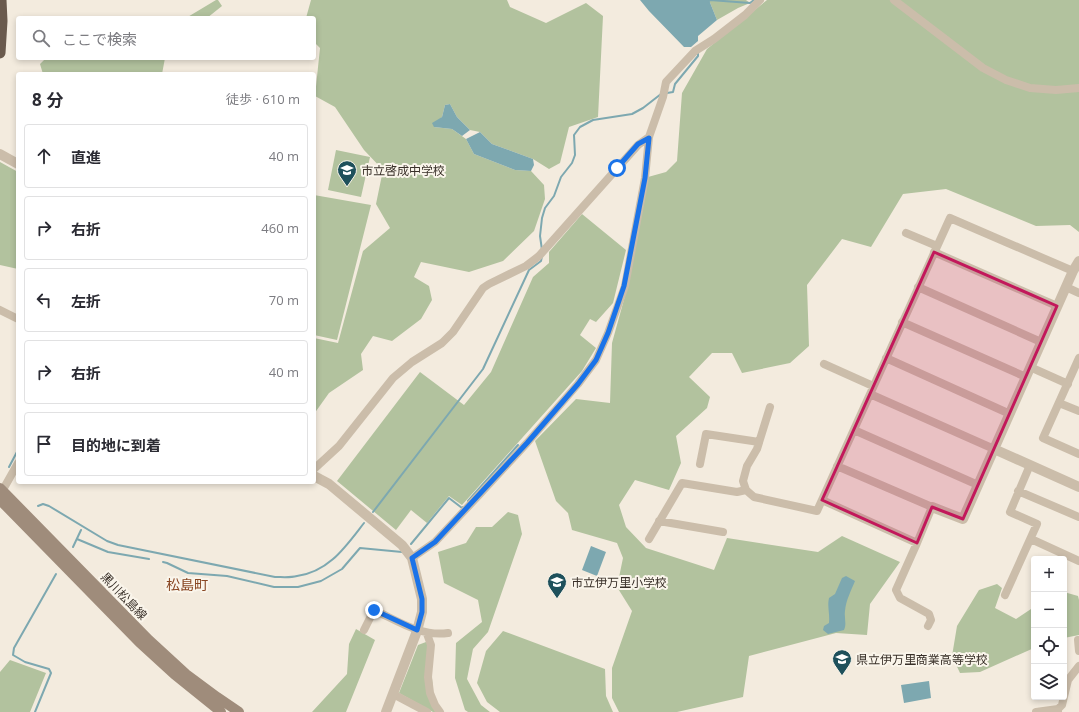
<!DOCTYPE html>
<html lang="ja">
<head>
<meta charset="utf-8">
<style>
  body { margin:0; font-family:"Open Sans","Noto Sans JP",sans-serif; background:#f2f2f3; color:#2b2b33 }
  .controls { position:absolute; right:12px; bottom:12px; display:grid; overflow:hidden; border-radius:4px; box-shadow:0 2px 6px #0003 }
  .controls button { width:36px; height:36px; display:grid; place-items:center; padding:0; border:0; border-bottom:1px solid #e1e1e2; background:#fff; color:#2b2b33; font:20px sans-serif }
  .stop { position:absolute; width:12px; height:12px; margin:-9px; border:3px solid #1a73e8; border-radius:50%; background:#fff }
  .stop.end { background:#1a73e8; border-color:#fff; box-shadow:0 1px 4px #0008 }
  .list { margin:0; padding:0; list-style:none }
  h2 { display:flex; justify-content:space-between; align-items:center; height:52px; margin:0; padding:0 16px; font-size:17px }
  h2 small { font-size:13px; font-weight:400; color:#7c7c81 }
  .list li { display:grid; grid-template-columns:26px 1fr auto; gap:12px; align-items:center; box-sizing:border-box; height:64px; margin:0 8px 8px; padding:0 8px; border:1px solid #e1e1e2; border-radius:4px }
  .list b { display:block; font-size:15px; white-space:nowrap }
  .list em { font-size:13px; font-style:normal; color:#7c7c81 }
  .icon { flex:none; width:22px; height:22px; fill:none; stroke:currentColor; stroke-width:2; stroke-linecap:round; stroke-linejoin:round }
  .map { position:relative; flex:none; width:1079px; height:712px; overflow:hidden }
  .search { position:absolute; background:#fff; box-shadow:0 2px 6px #0003; left:16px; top:16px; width:300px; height:44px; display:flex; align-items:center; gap:10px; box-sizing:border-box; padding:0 14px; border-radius:4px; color:#7c7c81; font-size:15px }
  .panel { position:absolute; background:#fff; box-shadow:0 2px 6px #0003; left:16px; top:72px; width:300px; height:412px; border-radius:4px }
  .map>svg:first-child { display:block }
  .green { fill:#b2c29e }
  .water { fill:#7da8b0 }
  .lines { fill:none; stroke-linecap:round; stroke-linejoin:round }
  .stream { stroke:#7da8b0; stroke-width:2 }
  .minor { stroke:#cbbdaa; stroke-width:8 }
  .tertiary { stroke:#cbbdaa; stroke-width:10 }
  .secondary { stroke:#9f8c7b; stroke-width:10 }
  .trunk { stroke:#6a5a4d; stroke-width:11 }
  .route { stroke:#1a73e8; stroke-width:5 }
  .marked { fill:#c2185b; fill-opacity:0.2; stroke:#c2185b; stroke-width:3; stroke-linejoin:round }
  .labels { text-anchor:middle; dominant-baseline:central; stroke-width:4; stroke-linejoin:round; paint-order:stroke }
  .poi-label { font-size:12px; fill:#393029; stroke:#faf5eb; text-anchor:start }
  .street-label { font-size:12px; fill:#393029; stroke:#faf5eb }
  .quarter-label { font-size:14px; fill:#884622; stroke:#faf5eb }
</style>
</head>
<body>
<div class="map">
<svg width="1079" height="712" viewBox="0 0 1079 712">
  <rect width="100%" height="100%" fill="#f3ebde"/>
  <!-- green -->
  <path class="green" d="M216,0H218L222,6L207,18H186Z
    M311,0H507L510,7L546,23L586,3L603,16L598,117L569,127L560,163L549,169L533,159L492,144L480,132L470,130L457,117L450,104L445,105L442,117L434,127L452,129L466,139L474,154L515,170L531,171L544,185L545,199L534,231L503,261L469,272L421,262L414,277L429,286L432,300L421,319L392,341L373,336L361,354L363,370L329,393L314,414V338L338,343L363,251L390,228L376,204L383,170L364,150L335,107L315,96L320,48L314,42V18H306Z
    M709,0H746L750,3L738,8L717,20Z
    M767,0H1079V232L1070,225L1036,226L946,189L903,194L871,247L842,239L807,285L809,346L790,363L742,373L732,353H712L689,377L710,397L707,408L676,436L681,463L669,490L635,480L619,505L626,527L646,548L714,570L727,538L818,552L842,536L900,562L870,604L867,635L836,633L749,656L743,697L677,712H619L612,698V668L632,611L617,587L623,558L617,543L572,530L568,513L556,501L535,441L576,399L610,403L612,343L628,285L648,177L666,172L677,161L682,93L707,49Z
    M46,58H165L162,74H43L40,64Z
    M336,150L370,157L361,197L328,190Z
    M0,162L18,172V269L0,265Z
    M314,195L371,205L337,340L314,335Z
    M582,214L626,250L613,303L596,322L590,319L580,335L596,348L582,371L462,505L449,496L427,523L411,510L396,530L337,481L420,372L464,405L491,372L533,277L549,263V252Z
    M508,512L518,515L522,534L488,632L473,649L467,679L481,705L490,712H468L465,710L455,678L456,643L482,622L478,600L444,583L438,552L466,543L476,527H492Z
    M997,584L1002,588L995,608L1016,619L1034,607V648L980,672L960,673L952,656L957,626L979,590Z
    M1064,592L1078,596L1079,600V635L1064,638Z
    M356,629L375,640L346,712H312L347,674L349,644Z
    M503,631L605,669L606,696L613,712H500L487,702L477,683L486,651Z
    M426,642L429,645L435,712H433L399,693L418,645Z
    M10,660L46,673L30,712H0V672Z"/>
  <!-- water -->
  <path class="water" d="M640,0H709L717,20L698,36V41L691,47H684L649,11Z
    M450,104L457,117L470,130L462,136L452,129L434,127L432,123L442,117L445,105Z
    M480,132L492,144L533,159L534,165L531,171L515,170L474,154L466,139Z
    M591,546L606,552L597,576L582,570Z
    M846,576L855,581C851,591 846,600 845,611C844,618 847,624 844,630L828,634L823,630L824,626L829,623C830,614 827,606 829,598L835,594L842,578Z
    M929,681L931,698L904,703L901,685Z"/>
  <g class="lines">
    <!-- stream -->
    <path class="stream" d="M708,2L710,0L750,3L754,0
      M667,93L673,92L675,84L698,56V51
      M542,250L540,236L542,218L545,208L554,196L561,177L572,163L575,155L574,135L580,127L593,120L632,114L643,108L661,94
      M9,467L18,450
      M468,501L518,445
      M38,506L43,504L49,506L107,541L118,545L275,577C282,577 290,578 297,576C329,572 346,546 364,523
      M373,512L483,369L529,270L541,261L542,256
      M77,539L108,552L149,559
      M411,544L449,498L462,508L463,507
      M73,547L81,530
      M163,562L167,563L188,573L227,576L274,587H298L321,581L342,569L360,548L402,552
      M35,712L51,673L49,669L25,662L13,655L14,648L56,574"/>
    <!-- minor -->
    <path class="minor" d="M894,0L983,68L1006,80L1030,88L1056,90L1079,88
      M906,233L937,246
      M934,252L1057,306
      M918,287L1041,342
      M1066,287L1079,293
      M0,310L18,319
      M902,322L1026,377
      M886,358L1010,414
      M1079,358L1043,438L1079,454
      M824,364L873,386
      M1030,367L1068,384
      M870,394L994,449
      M1059,403L1079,411
      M770,407L757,449L747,466L743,481L746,490L754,497L817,511L950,218L1073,271
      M854,430L978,485
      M700,464L706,434L759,442
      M314,469L339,446L393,378L412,362L442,343L453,332L483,288L489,284L526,266L539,256L638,145L649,137
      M1018,491L1079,517
      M0,495L18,463
      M822,500L917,543L932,507L837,466
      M659,521L723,532
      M649,539L682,483L737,492L746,490
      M1031,539L1079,561
      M917,543L896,590L900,598L929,614L931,620L928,626
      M412,558L435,542L479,495L527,443L578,384L596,360L608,333L625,286L645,178L649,137L663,97L666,82L695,51L714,39L745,15L760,0
      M1005,595L1037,524L1010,512L1030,465
      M364,630L374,610C398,621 421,637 448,633
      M427,634L431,645L428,677L430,693L435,705L440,712
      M1078,640L1079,651
      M393,694L427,712
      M1036,712L1058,709
      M1058,712V709L1062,705L1068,680L1079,666"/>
    <!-- tertiary -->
    <path class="tertiary" d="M0,154L18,164
      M994,449L1079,487
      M314,476L329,484L402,545L412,558L422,599V612L417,631L386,712
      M932,507L963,519L1073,271L1079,261"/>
    <!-- secondary -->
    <path class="secondary" d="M0,488L149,640L186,674L217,697L239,712
      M0,500L139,642L174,674L221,712"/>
    <!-- trunk -->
    <path class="trunk" d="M0,53L2,21L1,0"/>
  </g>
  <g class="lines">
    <!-- route -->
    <path class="route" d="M374,610L417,630L422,612V599L412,558L435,542L527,443L578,384L596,360L608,333L624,286L645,178L649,138L638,144L617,168"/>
  </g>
  <!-- marked area -->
  <path class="marked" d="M934,252L1057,306L963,519L932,507L917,543L822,500Z"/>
  <!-- icons -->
  <defs>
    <symbol id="school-pin" viewBox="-11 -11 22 30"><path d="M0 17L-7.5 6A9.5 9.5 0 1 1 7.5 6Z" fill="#1e505b" stroke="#faf5eb"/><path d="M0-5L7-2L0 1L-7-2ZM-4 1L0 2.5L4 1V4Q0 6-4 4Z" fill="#fff"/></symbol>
  </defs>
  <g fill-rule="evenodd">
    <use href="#school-pin" x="336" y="159" width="22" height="30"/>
    <use href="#school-pin" x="546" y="571" width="22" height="30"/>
    <use href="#school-pin" x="831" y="648" width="22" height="30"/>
  </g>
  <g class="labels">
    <!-- poi labels -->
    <g class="poi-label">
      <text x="361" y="170">市立啓成中学校</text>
      <text x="571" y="582">市立伊万里小学校</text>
      <text x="856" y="659">県立伊万里商業高等学校</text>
    </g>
    <!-- street labels -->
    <g class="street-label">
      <text transform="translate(124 596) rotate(46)">黒川松島線</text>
    </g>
    <!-- quarter labels -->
    <g class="quarter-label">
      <text x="187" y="584">松島町</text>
    </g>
  </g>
</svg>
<div class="controls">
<button>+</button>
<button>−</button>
<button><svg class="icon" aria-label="locate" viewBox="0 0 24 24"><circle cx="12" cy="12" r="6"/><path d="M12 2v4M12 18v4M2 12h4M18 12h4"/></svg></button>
<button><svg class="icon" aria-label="layers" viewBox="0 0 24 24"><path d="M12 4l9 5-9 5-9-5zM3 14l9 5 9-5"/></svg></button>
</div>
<div class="stop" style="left:617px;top:168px"></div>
<div class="stop end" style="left:374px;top:610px"></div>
<div class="search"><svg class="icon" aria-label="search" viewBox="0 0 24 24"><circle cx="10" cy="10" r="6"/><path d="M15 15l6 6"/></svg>ここで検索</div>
<section class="panel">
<h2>8 分<small>徒歩 · 610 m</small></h2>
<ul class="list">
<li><svg class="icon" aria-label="ahead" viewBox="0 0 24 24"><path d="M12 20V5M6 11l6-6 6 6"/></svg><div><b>直進</b></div><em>40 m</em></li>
<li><svg class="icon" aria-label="right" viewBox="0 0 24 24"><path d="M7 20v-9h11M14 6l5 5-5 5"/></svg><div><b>右折</b></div><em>460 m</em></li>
<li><svg class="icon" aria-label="left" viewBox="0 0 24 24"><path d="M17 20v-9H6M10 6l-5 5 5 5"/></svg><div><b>左折</b></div><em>70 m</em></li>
<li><svg class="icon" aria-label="right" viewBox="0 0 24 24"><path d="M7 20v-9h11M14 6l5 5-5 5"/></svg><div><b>右折</b></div><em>40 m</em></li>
<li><svg class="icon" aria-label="arrive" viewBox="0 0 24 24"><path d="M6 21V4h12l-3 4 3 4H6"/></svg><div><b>目的地に到着</b></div></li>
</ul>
</section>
</div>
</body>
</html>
